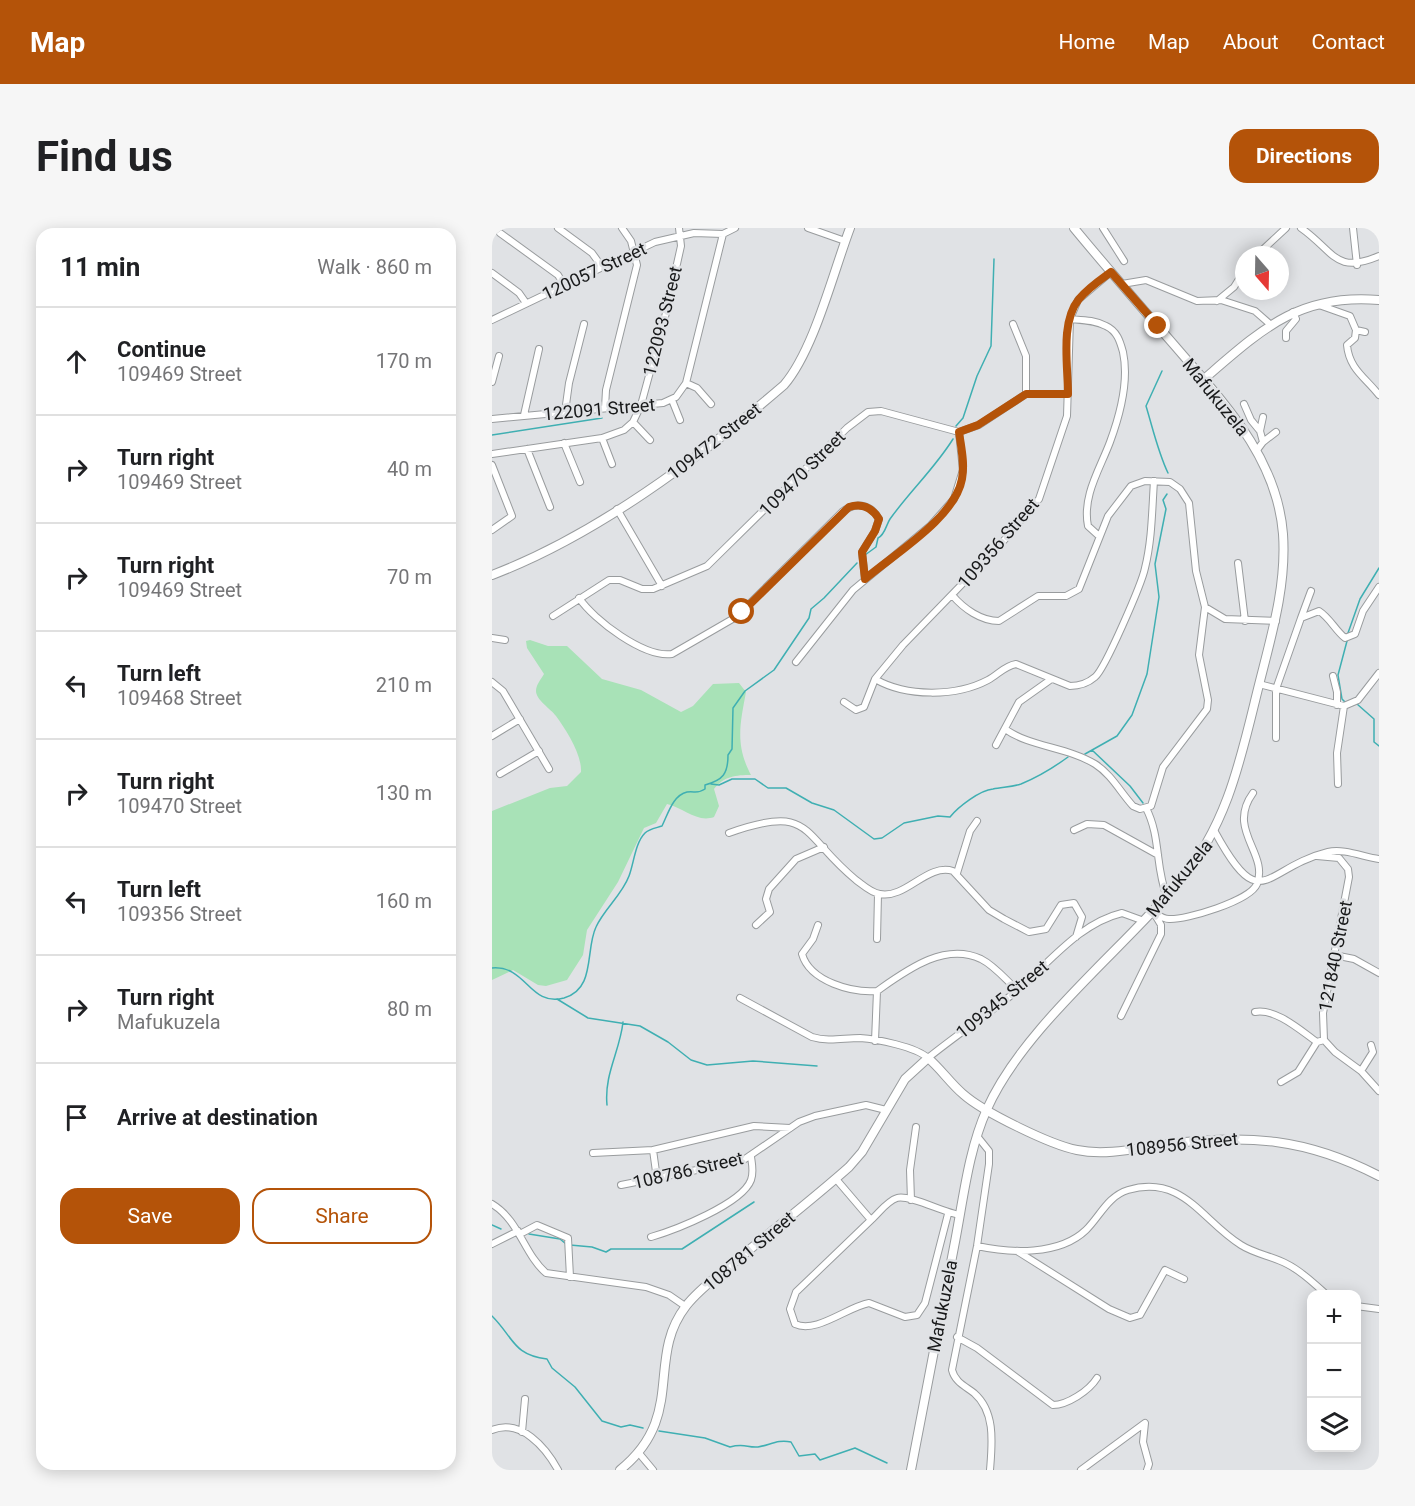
<!DOCTYPE html>
<html lang="en">
<head>
<meta charset="utf-8">
<style>
  body { margin:0; font-family:Roboto,sans-serif; background:#f6f6f6; color:#202124 }
  .controls { position:absolute; right:18px; bottom:18px; display:grid; overflow:hidden; border-radius:12px; box-shadow:0 3px 15px #0003 }
  .controls button { width:54px; height:54px; display:grid; place-items:center; padding:0; border:0; border-bottom:2px solid #e0e0e0; background:#fff; color:#202124; font:30px sans-serif }
  .compass { position:absolute; left:743px; top:18px; width:54px; height:54px; border-radius:50%; background:#fff; box-shadow:0 3px 15px #0003; rotate:160deg }
  .stop { position:absolute; width:18px; height:18px; margin:-14px; border:4px solid #b45309; border-radius:50%; background:#fff }
  .stop.end { background:#b45309; border-color:#fff; box-shadow:0 2px 6px #0008 }
  .list { margin:0; padding:0; list-style:none }
  h2 { display:flex; justify-content:space-between; align-items:center; height:78px; margin:0; padding:0 24px; font-size:26px }
  h2 small { font-size:20px; font-weight:400; color:#757577 }
  .list li { display:grid; grid-template-columns:39px 1fr auto; gap:18px; align-items:center; box-sizing:border-box; height:108px; padding:0 24px; border-top:2px solid #e0e0e0 }
  .list b { display:block; font-size:22px; white-space:nowrap }
  .list p { margin:0; font-size:20px; white-space:nowrap; color:#757577 }
  .list em { font-size:20px; font-style:normal; color:#757577 }
  .actions { display:flex; gap:12px; padding:18px 24px }
  .actions a { flex:1; padding:14px 0; border:2px solid #b45309; border-radius:18px; text-align:center; font-size:21px; color:#b45309 }
  .actions .main { background:#b45309; color:#fff }
  .icon { flex:none; width:33px; height:33px; fill:none; stroke:currentColor; stroke-width:2; stroke-linecap:round; stroke-linejoin:round }
  .map { position:relative; flex:none; width:887px; height:1242px; overflow:hidden; border-radius:18px }
  header { display:flex; align-items:center; gap:36px; box-sizing:border-box; height:84px; padding:0 30px; background:#b45309; color:#fff }
  header strong { font-size:28px }
  nav { display:flex; gap:33px; margin-inline-start:auto; font-size:21px }
  .intro { display:flex; align-items:center; justify-content:space-between; box-sizing:border-box; height:144px; padding:0 36px }
  h1 { margin:0; font-size:42px }
  .button { padding:15px 27px; border-radius:18px; background:#b45309; color:#fff; font-size:21px; font-weight:700 }
  main { display:flex; gap:36px; padding:0 36px }
  aside { flex:1; background:#fff; border-radius:18px; box-shadow:0 3px 15px #0003 }
  .map>svg:first-child { display:block }
  .green { fill:#a8e2b7 }
  .lines { fill:none; stroke-linecap:round; stroke-linejoin:round }
  .stream { stroke:#3fafb2; stroke-width:1.5 }
  .minor-casing { stroke:#999c9e; stroke-width:8 }
  .tertiary-casing { stroke:#999c9e; stroke-width:10 }
  .secondary-casing { stroke:#999c9e; stroke-width:10 }
  .minor { stroke:#fff; stroke-width:6 }
  .tertiary { stroke:#fff; stroke-width:8 }
  .secondary { stroke:#fff; stroke-width:8 }
  .route { stroke:#b45309; stroke-width:8 }
  .labels { text-anchor:middle; dominant-baseline:central; stroke-width:5; stroke-linejoin:round; paint-order:stroke }
  .street-label { font-size:18px; fill:#18191a; stroke:#e0e2e5 }
</style>
</head>
<body>
<header>
<strong>Map</strong>
<nav><a>Home</a><a>Map</a><a>About</a><a>Contact</a></nav>
</header>
<div class="intro"><h1>Find us</h1><a class="button">Directions</a></div>
<main>
<aside>
<h2>11 min<small>Walk · 860 m</small></h2>
<ul class="list">
<li><svg class="icon" aria-label="ahead" viewBox="0 0 24 24"><path d="M12 20V5M6 11l6-6 6 6"/></svg><div><b>Continue</b><p>109469 Street</p></div><em>170 m</em></li>
<li><svg class="icon" aria-label="right" viewBox="0 0 24 24"><path d="M7 20v-9h11M14 6l5 5-5 5"/></svg><div><b>Turn right</b><p>109469 Street</p></div><em>40 m</em></li>
<li><svg class="icon" aria-label="right" viewBox="0 0 24 24"><path d="M7 20v-9h11M14 6l5 5-5 5"/></svg><div><b>Turn right</b><p>109469 Street</p></div><em>70 m</em></li>
<li><svg class="icon" aria-label="left" viewBox="0 0 24 24"><path d="M17 20v-9H6M10 6l-5 5 5 5"/></svg><div><b>Turn left</b><p>109468 Street</p></div><em>210 m</em></li>
<li><svg class="icon" aria-label="right" viewBox="0 0 24 24"><path d="M7 20v-9h11M14 6l5 5-5 5"/></svg><div><b>Turn right</b><p>109470 Street</p></div><em>130 m</em></li>
<li><svg class="icon" aria-label="left" viewBox="0 0 24 24"><path d="M17 20v-9H6M10 6l-5 5 5 5"/></svg><div><b>Turn left</b><p>109356 Street</p></div><em>160 m</em></li>
<li><svg class="icon" aria-label="right" viewBox="0 0 24 24"><path d="M7 20v-9h11M14 6l5 5-5 5"/></svg><div><b>Turn right</b><p>Mafukuzela</p></div><em>80 m</em></li>
<li><svg class="icon" aria-label="arrive" viewBox="0 0 24 24"><path d="M6 21V4h12l-3 4 3 4H6"/></svg><div><b>Arrive at destination</b></div></li>
</ul>
<div class="actions"><a class="main">Save</a><a>Share</a></div>
</aside>
<div class="map">
<svg width="887" height="1242" viewBox="0 0 887 1242">
  <rect width="100%" height="100%" fill="#e0e2e5"/>
  <!-- green -->
  <path class="green" d="M38,412L56,418H75L110,451L149,462L189,484L201,478L221,456L247,455L254,464C248,496 243,517 259,547C244,547 232,548 222,561L227,578L222,589C205,595 192,580 175,576L164,595L152,600L126,654L95,702L91,727L75,752L54,758L46,757L21,742L0,752V583L58,560L75,558L89,544C90,526 74,502 64,488C59,481 44,472 44,463C44,457 49,451 52,446L35,420L34,413Z"/>
  <g class="lines">
    <!-- stream -->
    <path class="stream" d="M670,143L654,178C661,201 666,224 676,245
      M464,198L471,190L485,148L499,118L502,31
      M0,207L110,190
      M373,327L384,319L386,310C393,307 394,297 398,291C418,263 443,240 461,211
      M856,405L868,371L887,340
      M853,474L850,471L846,447L855,413
      M865,476L882,491V514L887,518
      M600,522L638,558L651,575
      M593,526L625,508L640,487L655,446L667,369L663,336L674,281L671,272L675,266
      M219,556L227,557L240,551H263L276,560H294L320,575L342,582L382,611L390,610L412,595L446,588L458,589C466,579 488,562 501,561C510,559 520,559 529,556C546,549 561,540 576,529
      M0,740C35,737 37,779 72,770C104,761 93,722 104,699C112,681 130,667 137,648C142,635 143,615 153,605C157,601 164,600 170,598C176,586 181,567 195,564C203,563 206,566 213,561V557C231,552 236,546 236,527L240,521L241,480L253,463L282,442L317,390L319,381L332,370L365,335
      M65,771L96,790L148,798L176,814L199,832L215,837L261,833L325,838
      M115,877C112,846 128,823 131,794
      M0,997L9,1001
      M37,1006L68,1011L74,1016
      M78,1017L100,1019L114,1024L119,1021H190L262,974
      M0,1088C22,1110 21,1127 55,1131L60,1140L83,1159L110,1193L129,1199L138,1197L151,1200
      M167,1203L213,1210L238,1219C253,1215 255,1220 266,1219C278,1217 286,1211 299,1214L307,1228L323,1226L328,1232L363,1220L395,1235"/>
    <defs>
      <path id="minor" d="M66,0L100,25L110,39
        M316,0L353,13
        M611,0L632,33
        M809,0C842,23 843,47 887,28
        M861,0L865,37
        M8,5L66,47L72,57
        M765,27L794,0
        M0,45L27,65L34,75
        M630,56L654,52L705,73L729,72L763,83L779,97
        M725,73L742,59L752,43
        M827,77L858,88L864,102L873,104
        M578,91C590,92 603,92 614,98C625,103 628,113 631,124C637,152 628,187 618,214C608,241 590,268 596,298L607,308
        M0,92L163,14L202,5L231,6L243,0
        M521,96L534,128V166
        M864,102L863,110L855,117C857,141 874,150 887,167
        M794,110V103L804,91L801,84
        M0,154L7,128
        M194,155L205,160L219,176
        M180,172L188,192
        M752,176L759,192L768,203
        M113,180L114,162L145,37L139,13L130,0
        M73,184L77,155L92,96
        M32,187L47,121
        M0,191L171,175L184,169L194,155L231,6
        M141,194L158,212
        M110,210L120,236
        M771,214L784,204
        M72,215L88,254
        M35,221L58,279
        M765,222L771,214L768,203L771,189
        M0,226L110,210L132,202L141,194L149,177L174,85L189,18L187,0
        M0,237L20,288L0,302
        M125,281L170,358
        M746,335L753,393
        M460,367C472,381 489,393 507,393L546,368H574L587,361L616,288L639,258L653,253L678,254L688,261L697,275L704,343L713,379L733,391L784,393
        M87,370C102,392 152,430 180,426L244,389L350,284C363,274 378,275 387,291L383,303L370,324L373,351
        M61,388L117,352H128L150,361H161L215,338L355,200L376,184L389,183L467,204L487,197L534,166H576
        M809,390L819,363
        M0,410L13,412
        M304,434L361,362L439,297L462,271L471,242L467,204
        M841,448L845,464V477
        M383,451C414,469 464,469 496,452C506,447 512,438 524,436L578,458C587,458 596,455 603,449C613,441 650,355 653,340C660,312 660,282 662,253
        M0,454L11,463L57,541
        M767,456L852,478L866,472L887,445
        M352,474L364,482L372,479L383,451L411,417L508,317L547,271L575,188L578,91L586,72L619,44
        M513,501C538,519 575,519 603,536C619,546 629,565 641,578L648,581L659,578L671,539L715,481L716,472L707,427L713,379
        M0,508L28,491
        M784,510V461L809,390L827,383C838,390 843,402 853,410L863,406L871,383L887,359
        M504,517L527,474L558,452
        M8,546L47,523
        M846,556L845,525L852,478
        M654,580C669,609 663,639 675,669
        M582,602L595,596L612,597L666,627
        M723,604C770,690 771,640 836,624C851,620 872,629 887,631
        M237,605C321,575 308,606 364,652C371,657 379,665 388,666C414,671 435,635 461,643L497,682L512,691L537,704L554,701L569,677L582,675L590,689L584,709
        M825,628L847,630L856,641L857,649L831,785L832,812L843,824L869,843L887,863
        M465,645L478,603L485,593
        M661,684C666,687 671,691 677,691C694,692 758,673 765,656C777,625 734,602 761,565
        M264,697L278,684L274,671L277,661L304,631L332,619
        M326,697L321,711L310,726C318,754 361,765 385,763L383,813
        M385,711L386,666
        M842,727L862,731L887,745
        M385,763C415,742 452,714 489,731C503,738 514,752 525,762
        M248,770L320,809C337,814 351,810 368,810C385,811 424,819 436,830C462,809 490,790 517,769C553,741 584,696 630,685L652,693
        M763,784C784,780 809,803 825,814L832,812
        M629,788L669,706V697L663,687
        M869,843L881,824L879,817
        M789,854L806,844L825,814
        M485,908L497,923V936L485,1018L460,1142C463,1154 473,1158 482,1165C504,1184 500,1216 498,1242
        M101,925L161,922
        M165,951L161,922L262,898L298,900
        M344,951L379,992L304,1064L298,1081L303,1096C324,1106 355,1079 377,1075L413,1089L425,1087L433,1075L456,986
        M129,957L250,933L307,894L323,888L374,877L394,882
        M419,972L418,942L424,899
        M0,976C27,992 32,1026 54,1045L154,1059L177,1067L193,1078
        M379,992C387,985 395,973 405,970C417,966 452,985 468,987
        M28,1006L45,997L76,1010L78,1049
        M159,1009C183,1002 250,976 259,952C262,944 260,936 259,929
        M0,1016L26,1003
        M485,1018C518,1025 567,1028 594,1002C608,988 616,968 636,962C691,946 710,993 749,1017C763,1026 780,1028 795,1036C811,1044 821,1055 834,1066
        M525,1023L617,1081L638,1090L648,1087L673,1042L692,1051
        M864,1078L887,1081
        M465,1109L485,1120L561,1177C575,1177 597,1163 605,1150
        M0,1202C29,1190 54,1220 66,1242
        M30,1204L33,1171
        M146,1224L161,1242
        M589,1242L653,1195L651,1214L657,1236L655,1242"/>
      <path id="tertiary" d="M0,347C105,307 207,230 292,157C322,122 341,45 358,0
        M128,1242C195,1188 153,1131 194,1078C207,1061 228,1046 245,1032C282,1001 321,971 357,939L370,924L413,851L436,830C449,841 458,855 471,866C491,884 559,917 585,922C614,928 646,920 675,916C756,906 814,910 887,948"/>
      <path id="secondary" d="M712,151C769,102 807,65 887,72
        M419,1242C433,1168 448,1093 462,1019C471,974 476,923 495,881C531,800 629,723 687,654C732,602 747,539 763,473C776,418 795,363 791,306C785,229 731,174 683,118C649,79 615,40 582,0"/>
    </defs>
    <!-- minor casing -->
    <use href="#minor" class="minor-casing"/>
    <!-- tertiary casing -->
    <use href="#tertiary" class="tertiary-casing"/>
    <!-- secondary casing -->
    <use href="#secondary" class="secondary-casing"/>
    <!-- minor -->
    <use href="#minor" class="minor"/>
    <!-- tertiary -->
    <use href="#tertiary" class="tertiary"/>
    <!-- secondary -->
    <use href="#secondary" class="secondary"/>
  </g>
  <g class="lines">
    <!-- route -->
    <path class="route" d="M250,384L357,279C369,275 380,279 387,291L383,303L370,324L373,351C402,326 463,290 470,251C473,235 469,219 467,204L486,197L534,166H576C576,138 568,94 587,71C596,60 608,52 619,44L666,98"/>
  </g>
  <g class="labels">
    <!-- street labels -->
    <g class="street-label">
      <text transform="translate(102 43) rotate(-25)">120057 Street</text>
      <text transform="translate(170 93) rotate(-76)">122093 Street</text>
      <text transform="translate(724 169) rotate(51)">Mafukuzela</text>
      <text transform="translate(107 181) rotate(-5)">122091 Street</text>
      <text transform="translate(222 213) rotate(-38)">109472 Street</text>
      <text transform="translate(310 245) rotate(-45)">109470 Street</text>
      <text transform="translate(506 315) rotate(-49)">109356 Street</text>
      <text transform="translate(687 650) rotate(-51)">Mafukuzela</text>
      <text transform="translate(843 728) rotate(-79)">121840 Street</text>
      <text transform="translate(510 771) rotate(-39)">109345 Street</text>
      <text transform="translate(690 916) rotate(-6)">108956 Street</text>
      <text transform="translate(196 942) rotate(-13)">108786 Street</text>
      <text transform="translate(257 1023) rotate(-40)">108781 Street</text>
      <text transform="translate(450 1078) rotate(-79)">Mafukuzela</text>
    </g>
  </g>
</svg>
<div class="controls">
<button>+</button>
<button>−</button>
<button><svg class="icon" aria-label="layers" viewBox="0 0 24 24"><path d="M12 4l9 5-9 5-9-5zM3 14l9 5 9-5"/></svg></button>
</div>
<svg class="compass" viewBox="-18 -18 36 36"><path d="M0-13l5 13h-10z" fill="#e53935"/><path d="M0 13l5-13h-10z" fill="#757577"/></svg>
<div class="stop" style="left:250px;top:384px"></div>
<div class="stop end" style="left:666px;top:98px"></div>
</div>
</main>
</body>
</html>
